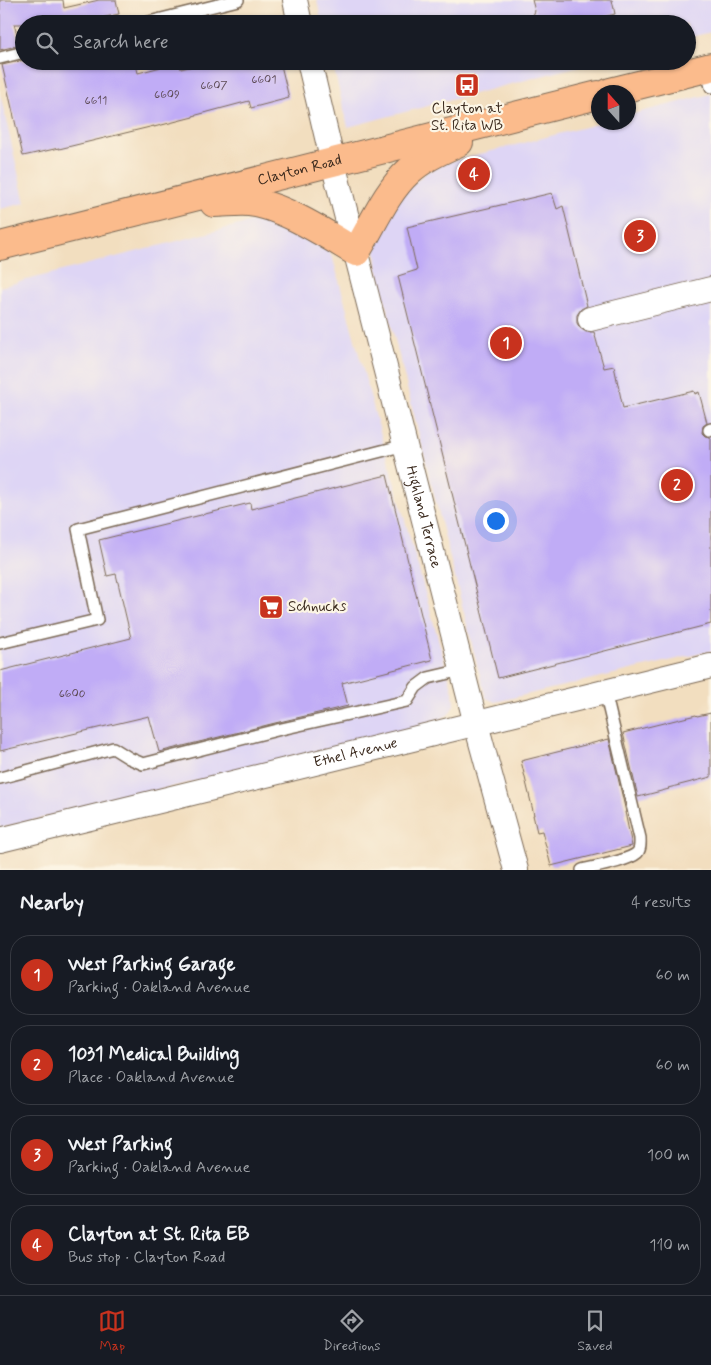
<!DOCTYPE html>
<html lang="en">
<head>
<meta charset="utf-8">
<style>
  body { margin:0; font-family:Mynerve,sans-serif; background:#20242c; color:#f1f3f6 }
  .compass { position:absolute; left:591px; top:85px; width:45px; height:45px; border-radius:50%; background:#171b24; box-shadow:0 1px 4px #0004; rotate:339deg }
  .you { position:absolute; left:495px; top:520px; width:18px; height:18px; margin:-12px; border:4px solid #fff; border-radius:50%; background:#1a73e8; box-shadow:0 0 0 8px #1a73e833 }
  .badge { display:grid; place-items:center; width:32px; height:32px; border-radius:50%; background:#c8321e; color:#fff; font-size:16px; font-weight:700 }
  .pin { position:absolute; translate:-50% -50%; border:2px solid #fff; box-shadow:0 1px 5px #0006 }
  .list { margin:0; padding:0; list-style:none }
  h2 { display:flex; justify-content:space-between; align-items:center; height:65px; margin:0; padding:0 20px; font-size:21px }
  h2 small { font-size:16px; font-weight:400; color:#9ea1a6 }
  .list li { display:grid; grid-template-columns:32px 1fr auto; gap:15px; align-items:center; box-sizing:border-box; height:80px; margin:0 10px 10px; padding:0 10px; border:1px solid #363941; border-radius:20px }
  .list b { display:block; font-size:19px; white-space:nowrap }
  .list p { margin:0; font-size:16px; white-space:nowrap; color:#9ea1a6 }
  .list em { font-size:16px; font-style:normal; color:#9ea1a6 }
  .icon { flex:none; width:28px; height:28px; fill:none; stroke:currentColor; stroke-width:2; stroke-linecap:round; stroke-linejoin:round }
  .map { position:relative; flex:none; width:711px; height:870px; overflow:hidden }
  .search { position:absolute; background:#171b24; box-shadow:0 1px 4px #0004; left:15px; right:15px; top:15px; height:55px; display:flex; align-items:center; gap:12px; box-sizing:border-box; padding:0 18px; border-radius:28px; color:#9ea1a6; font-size:19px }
  .sheet { height:425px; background:#171b24 }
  nav { display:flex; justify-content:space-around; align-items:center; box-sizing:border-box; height:70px; border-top:1px solid #363941; background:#171b24; font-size:14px; color:#9ea1a6 }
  nav a { display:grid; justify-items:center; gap:2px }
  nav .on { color:#c8321e }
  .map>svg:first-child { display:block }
  .built { fill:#ded5f5 }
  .building { fill:#c0acf6 }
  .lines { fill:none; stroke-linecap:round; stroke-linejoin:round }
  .lane-casing { stroke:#7b6956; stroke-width:14 }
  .street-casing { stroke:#7b6956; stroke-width:26 }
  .primary-casing { stroke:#7b6956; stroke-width:30 }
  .lane { stroke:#fff; stroke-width:11 }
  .street { stroke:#fff; stroke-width:24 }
  .primary { stroke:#fbbb8c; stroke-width:28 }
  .labels { text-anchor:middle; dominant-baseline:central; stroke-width:4.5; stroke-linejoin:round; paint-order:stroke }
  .number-label { font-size:12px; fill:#5c4a54 }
  .poi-label { font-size:15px; fill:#3b2a1e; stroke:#fcf5e5 }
  .street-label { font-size:15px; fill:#3b2a1e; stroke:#fcf5e5 }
</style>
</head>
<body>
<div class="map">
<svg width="711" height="870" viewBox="0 0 711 870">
  <rect width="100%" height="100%" fill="#fcf5e5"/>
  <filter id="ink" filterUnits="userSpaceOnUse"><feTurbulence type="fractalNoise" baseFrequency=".02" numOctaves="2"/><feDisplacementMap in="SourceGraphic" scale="10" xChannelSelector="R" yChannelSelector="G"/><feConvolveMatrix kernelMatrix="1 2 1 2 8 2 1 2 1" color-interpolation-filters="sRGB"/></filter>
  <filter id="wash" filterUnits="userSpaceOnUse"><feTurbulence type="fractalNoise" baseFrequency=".0096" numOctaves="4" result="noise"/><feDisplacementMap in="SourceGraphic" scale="20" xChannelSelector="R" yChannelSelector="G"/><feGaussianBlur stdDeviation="1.12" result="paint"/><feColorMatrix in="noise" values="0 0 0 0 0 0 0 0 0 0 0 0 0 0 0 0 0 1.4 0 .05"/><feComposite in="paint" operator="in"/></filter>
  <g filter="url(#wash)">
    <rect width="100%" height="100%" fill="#f2debf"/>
    <!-- built -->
    <path class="built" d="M317,0H711V32L687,38V24H322Z
      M332,61H598L348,127Z
      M0,94L25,203L0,209Z
      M711,94V651L495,702L486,698L482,684L377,268L376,247L382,230L402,194L427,172L445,163L601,123L628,122L629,115Z
      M268,219L322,240L333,259L374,410L453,692L454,705L449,714L433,724L0,828V287L247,223Z"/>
    <g id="blocks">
      <!-- building -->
      <path class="building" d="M0,0H63L64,8L99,0H116L119,14L75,24H14L20,45L0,50Z
        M532,0H612L615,14L576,24H529L535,11Z
        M24,60V61H135L138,73L180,62L181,69L213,61H280L289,98L251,108L249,101L193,116V117L154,127V126L59,149V148L23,156L2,65Z
        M552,193L557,209L563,206L587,306L581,309L577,315V323L580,328L586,332H594L604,368L614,366L623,408L694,391L695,394L699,392L707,423L703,426L702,433L705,436L710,437L711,439V624L498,678L398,276L417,270L407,227Z
        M387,475L432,660L342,683L348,706L275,723L159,752L149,716L0,751V671L131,638L116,574L107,576L99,540L250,503L251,509Z
        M711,713V777L668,788L669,789L638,797L623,733L696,715L697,716Z
        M609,739L626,812H625L632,846L551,866L542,831L537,832L533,815H534L521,761Z"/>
    </g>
  </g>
  <g filter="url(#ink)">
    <use href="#blocks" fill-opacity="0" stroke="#7b6956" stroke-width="1"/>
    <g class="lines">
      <defs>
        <path id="lane" d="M141,24L238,0
          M0,58L24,52
          M706,68L711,87
          M709,430L711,429
          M0,643L97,620L78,529L405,445
          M0,778L113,748L129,758L143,764L277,730L407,701L416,687L428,678L462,670
          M582,870C594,867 628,861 637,853C641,849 640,843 640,838L605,692"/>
        <g id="street">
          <path d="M295,0L300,24"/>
          <path id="s1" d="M309,61L333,163L476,724L516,870"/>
          <path d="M590,319L711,289"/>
          <path id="s2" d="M0,840L711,666"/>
        </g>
        <g id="primary">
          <path d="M610,92L711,67"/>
          <path d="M214,203C225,203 237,201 249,202C282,205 327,235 356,252C373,225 385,193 409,171C423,158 442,150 459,142"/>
          <path id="s3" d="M0,246L598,95"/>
        </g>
      </defs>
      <!-- lane casing -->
      <use href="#lane" class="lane-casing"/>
      <!-- street casing -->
      <use href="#street" class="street-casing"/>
      <!-- primary casing -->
      <use href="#primary" class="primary-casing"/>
      <!-- lane -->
      <use href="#lane" class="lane"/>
      <!-- street -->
      <use href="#street" class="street"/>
      <!-- primary -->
      <use href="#primary" class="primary"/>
    </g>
  </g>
  <!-- icons -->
  <defs>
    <symbol id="bus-square" viewBox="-11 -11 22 22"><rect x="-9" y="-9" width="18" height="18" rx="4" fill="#c8321e" stroke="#fcf5e5"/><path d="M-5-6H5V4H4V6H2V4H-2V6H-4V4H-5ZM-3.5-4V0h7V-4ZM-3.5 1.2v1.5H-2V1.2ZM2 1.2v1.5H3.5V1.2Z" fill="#fff"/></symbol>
    <symbol id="supermarket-square" viewBox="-11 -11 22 22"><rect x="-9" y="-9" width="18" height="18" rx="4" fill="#c8321e" stroke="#fcf5e5"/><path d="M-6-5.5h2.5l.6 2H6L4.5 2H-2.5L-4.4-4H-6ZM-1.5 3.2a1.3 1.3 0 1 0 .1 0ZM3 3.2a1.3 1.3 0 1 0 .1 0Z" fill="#fff"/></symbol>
  </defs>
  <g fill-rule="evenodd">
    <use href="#bus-square" x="453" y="71" width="28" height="28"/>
    <use href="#supermarket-square" x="257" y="593" width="28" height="28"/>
  </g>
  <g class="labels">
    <!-- number labels -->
    <g class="number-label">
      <text x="264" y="80">6601</text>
      <text x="214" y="86">6607</text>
      <text x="167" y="95">6609</text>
      <text x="96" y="101">6611</text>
      <text x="72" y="694">6600</text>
    </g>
    <!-- poi labels -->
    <g class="poi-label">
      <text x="467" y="109">Clayton at<tspan x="467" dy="17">St. Rita WB</tspan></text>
      <text x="288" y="607" text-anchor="start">Schnucks</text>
    </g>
    <!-- street labels -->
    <g class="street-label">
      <text stroke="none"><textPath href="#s3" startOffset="309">Clayton Road</textPath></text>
      <text stroke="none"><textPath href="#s1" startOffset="470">Highland Terrace</textPath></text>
      <text stroke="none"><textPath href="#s2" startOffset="366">Ethel Avenue</textPath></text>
    </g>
  </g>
</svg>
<svg class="compass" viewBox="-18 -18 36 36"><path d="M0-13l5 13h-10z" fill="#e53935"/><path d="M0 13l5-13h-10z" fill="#9ea1a6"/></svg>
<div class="you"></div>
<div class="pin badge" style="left:506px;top:343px">1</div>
<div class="pin badge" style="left:677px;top:485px">2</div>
<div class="pin badge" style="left:640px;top:236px">3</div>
<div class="pin badge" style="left:474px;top:174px">4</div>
<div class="search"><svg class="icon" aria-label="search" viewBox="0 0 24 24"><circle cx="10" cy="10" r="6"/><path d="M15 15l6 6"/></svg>Search here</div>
</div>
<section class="sheet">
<h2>Nearby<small>4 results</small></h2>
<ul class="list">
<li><span class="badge">1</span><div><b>West Parking Garage</b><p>Parking · Oakland Avenue</p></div><em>60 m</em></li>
<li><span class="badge">2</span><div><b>1031 Medical Building</b><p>Place · Oakland Avenue</p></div><em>60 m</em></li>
<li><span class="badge">3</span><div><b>West Parking</b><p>Parking · Oakland Avenue</p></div><em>100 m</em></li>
<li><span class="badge">4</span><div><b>Clayton at St. Rita EB</b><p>Bus stop · Clayton Road</p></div><em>110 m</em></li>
</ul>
</section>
<nav>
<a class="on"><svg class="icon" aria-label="map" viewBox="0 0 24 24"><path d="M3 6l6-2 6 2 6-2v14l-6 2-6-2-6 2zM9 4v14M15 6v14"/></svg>Map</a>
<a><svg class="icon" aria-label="directions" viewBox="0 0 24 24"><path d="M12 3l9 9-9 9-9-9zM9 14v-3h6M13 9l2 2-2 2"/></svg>Directions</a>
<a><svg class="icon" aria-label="saved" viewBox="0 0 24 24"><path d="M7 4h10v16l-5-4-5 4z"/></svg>Saved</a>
</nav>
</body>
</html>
